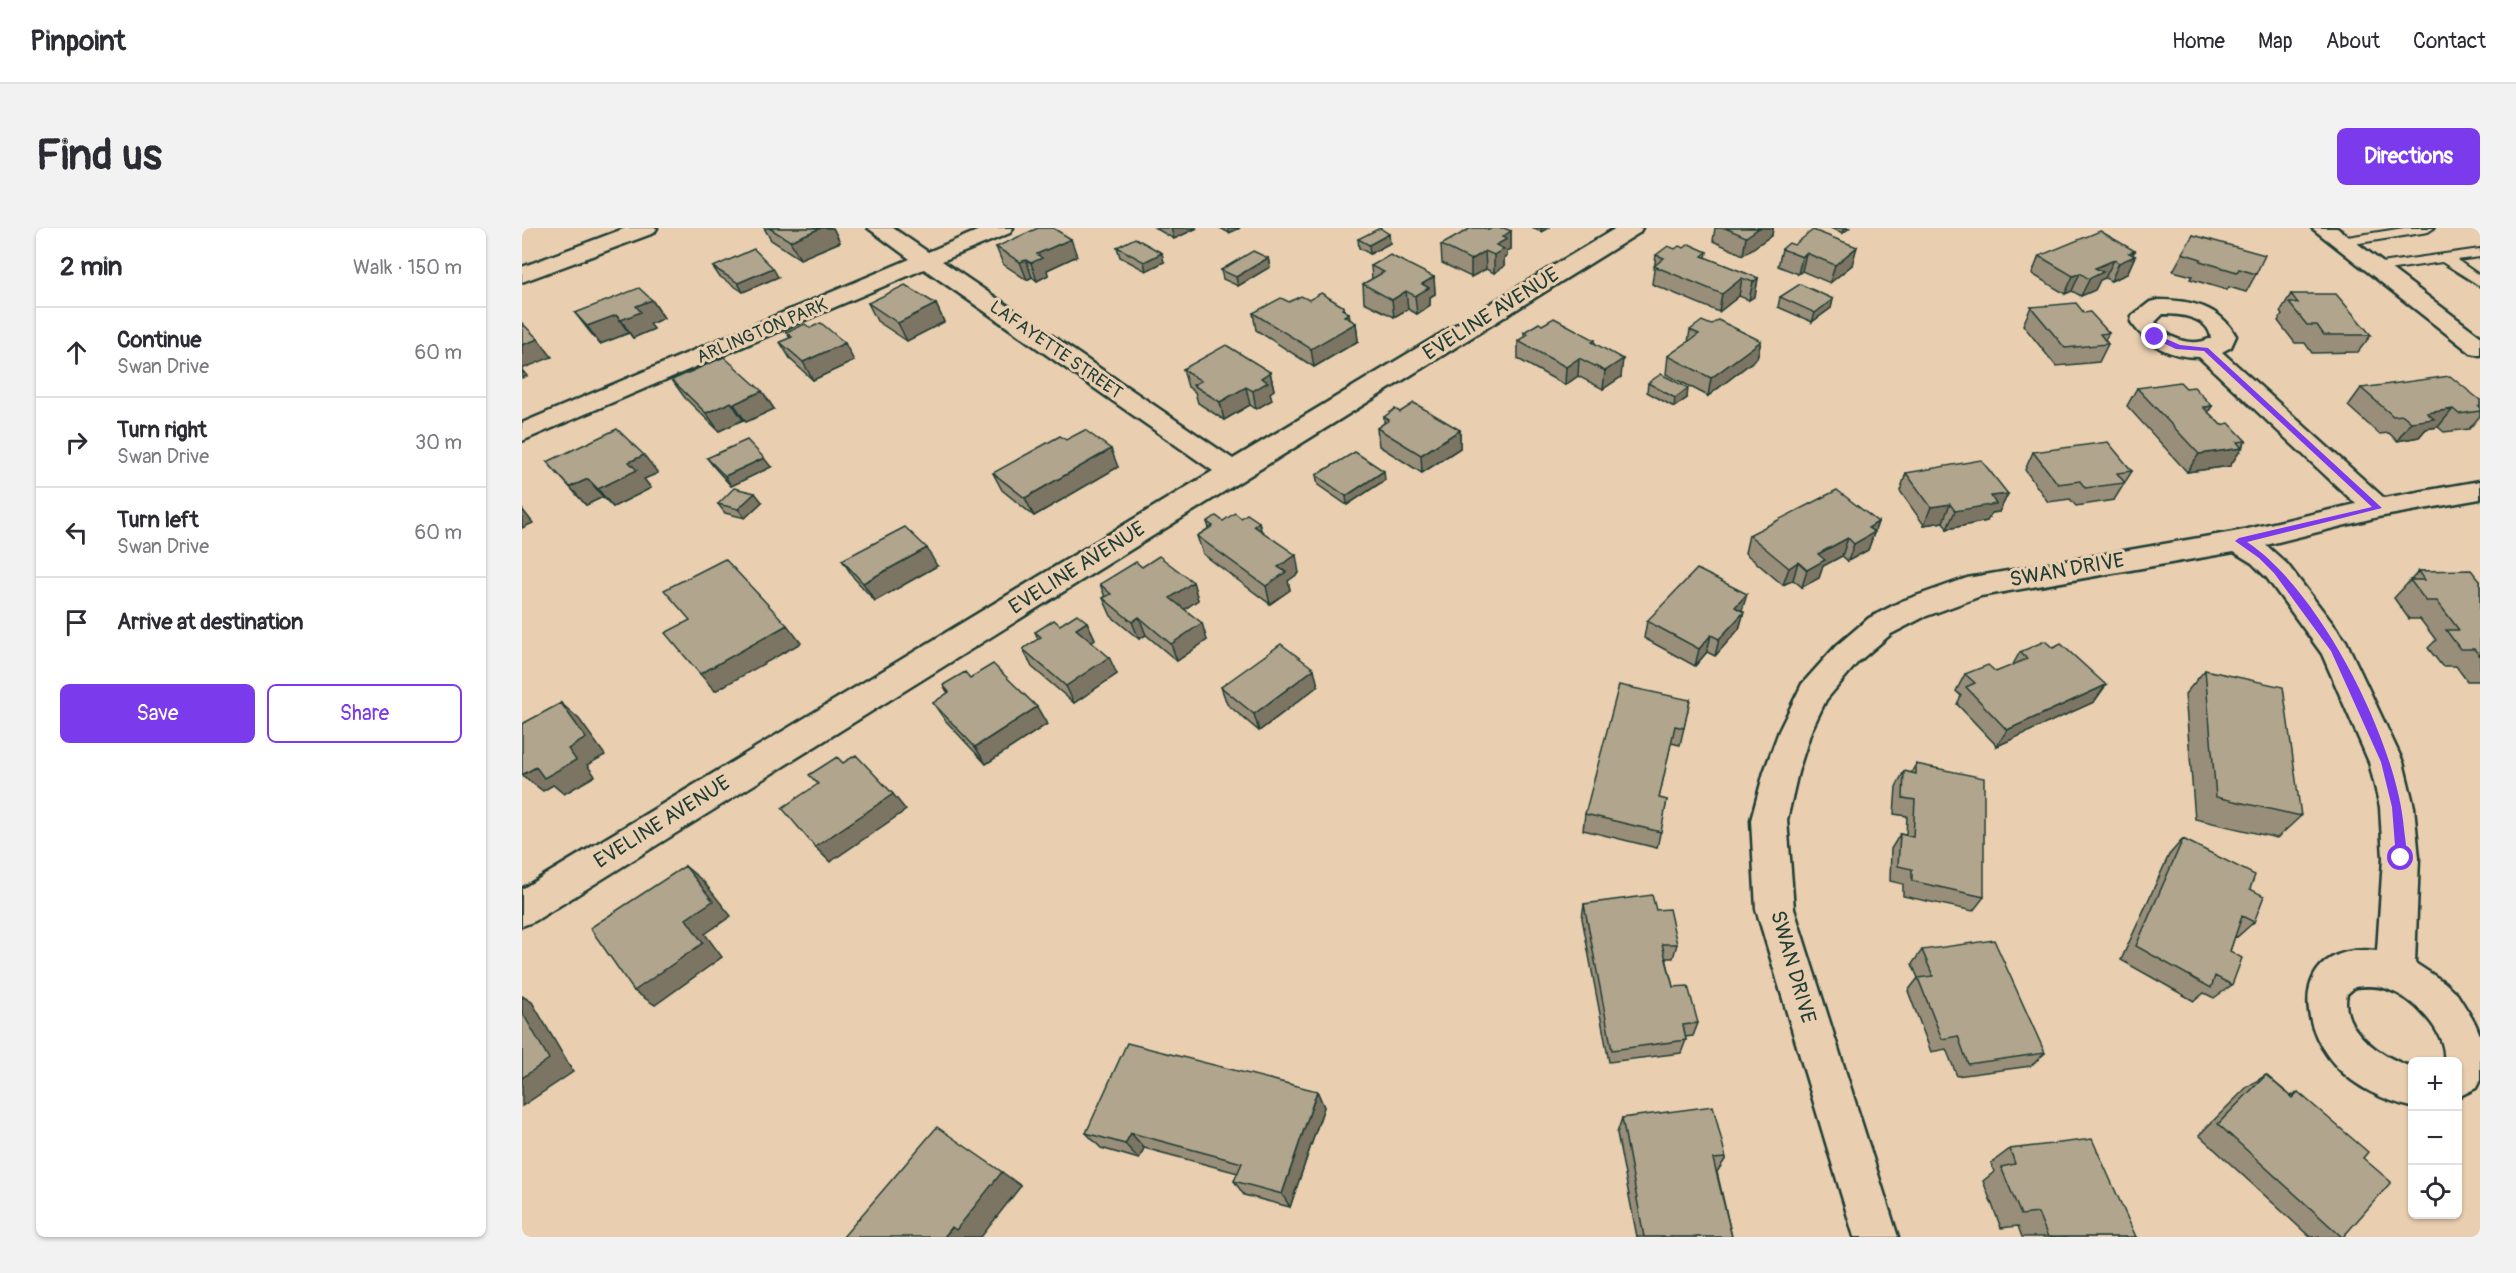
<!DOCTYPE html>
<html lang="en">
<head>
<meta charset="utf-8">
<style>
  body { margin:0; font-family:Pangolin,sans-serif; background:#f2f2f3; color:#2b2b33 }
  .controls { position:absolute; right:18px; bottom:18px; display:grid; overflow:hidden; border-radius:9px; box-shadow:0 2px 4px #0004 }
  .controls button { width:54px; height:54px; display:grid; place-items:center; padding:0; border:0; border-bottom:2px solid #e1e1e2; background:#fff; color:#2b2b33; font:30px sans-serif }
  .stop { position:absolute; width:18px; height:18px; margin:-14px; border:4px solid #7c3aed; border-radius:50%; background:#fff }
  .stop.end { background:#7c3aed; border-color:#fff; box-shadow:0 2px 6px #0008 }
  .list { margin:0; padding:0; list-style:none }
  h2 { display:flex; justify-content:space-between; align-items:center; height:78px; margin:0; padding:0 24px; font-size:26px }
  h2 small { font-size:20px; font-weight:400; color:#7c7c81 }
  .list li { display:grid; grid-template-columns:39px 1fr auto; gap:18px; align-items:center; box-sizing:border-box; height:90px; padding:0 24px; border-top:2px solid #e1e1e2 }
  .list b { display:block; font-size:22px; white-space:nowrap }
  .list p { margin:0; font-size:20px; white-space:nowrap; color:#7c7c81 }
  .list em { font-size:20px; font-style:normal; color:#7c7c81 }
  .actions { display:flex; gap:12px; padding:18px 24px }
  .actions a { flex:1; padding:14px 0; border:2px solid #7c3aed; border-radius:9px; text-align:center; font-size:21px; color:#7c3aed }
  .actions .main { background:#7c3aed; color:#fff }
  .icon { flex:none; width:33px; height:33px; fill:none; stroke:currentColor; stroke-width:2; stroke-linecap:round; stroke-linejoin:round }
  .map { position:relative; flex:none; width:1958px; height:1009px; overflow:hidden; border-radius:9px }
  header { display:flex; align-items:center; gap:36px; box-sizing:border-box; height:84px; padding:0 30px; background:#fff; border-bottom:2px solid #e1e1e2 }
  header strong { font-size:28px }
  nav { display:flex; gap:33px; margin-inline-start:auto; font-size:21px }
  .intro { display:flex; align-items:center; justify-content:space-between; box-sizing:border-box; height:144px; padding:0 36px }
  h1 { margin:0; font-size:42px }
  .button { padding:15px 27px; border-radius:9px; background:#7c3aed; color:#fff; font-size:21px; font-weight:700 }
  main { display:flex; gap:36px; padding:0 36px }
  aside { flex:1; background:#fff; border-radius:9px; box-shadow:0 2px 4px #0004 }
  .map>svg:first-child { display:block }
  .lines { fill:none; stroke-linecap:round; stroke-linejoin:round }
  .lane-casing { stroke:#1f3d34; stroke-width:4 }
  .street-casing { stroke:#1f3d34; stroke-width:5 }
  .secondary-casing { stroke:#1f3d34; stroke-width:5 }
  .lane { fill:#e9ceb0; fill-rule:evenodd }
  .street { fill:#e9ceb0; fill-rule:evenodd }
  .secondary { fill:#e9ceb0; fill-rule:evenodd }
  .wall { fill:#998e79; stroke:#1f3d34; stroke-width:1.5 }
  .shaded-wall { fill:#7d7463; stroke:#1f3d34; stroke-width:1.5 }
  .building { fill:#b2a58d; stroke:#1f3d34; stroke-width:1.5 }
  .route { fill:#7c3aed }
  .labels { text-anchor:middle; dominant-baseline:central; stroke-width:6; stroke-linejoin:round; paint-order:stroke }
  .far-street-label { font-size:18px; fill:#1f3d34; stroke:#e9ceb0 }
  .street-label { font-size:21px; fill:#1f3d34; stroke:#e9ceb0 }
</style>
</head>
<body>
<header>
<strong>Pinpoint</strong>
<nav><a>Home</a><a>Map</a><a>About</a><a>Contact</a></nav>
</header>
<div class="intro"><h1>Find us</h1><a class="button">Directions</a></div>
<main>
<aside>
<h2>2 min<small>Walk · 150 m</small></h2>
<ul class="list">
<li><svg class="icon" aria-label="ahead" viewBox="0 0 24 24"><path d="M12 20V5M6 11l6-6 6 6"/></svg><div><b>Continue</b><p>Swan Drive</p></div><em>60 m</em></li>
<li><svg class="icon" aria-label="right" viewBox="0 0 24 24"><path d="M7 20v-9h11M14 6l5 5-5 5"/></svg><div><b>Turn right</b><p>Swan Drive</p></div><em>30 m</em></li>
<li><svg class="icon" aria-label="left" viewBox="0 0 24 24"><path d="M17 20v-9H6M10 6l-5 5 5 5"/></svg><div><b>Turn left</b><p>Swan Drive</p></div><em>60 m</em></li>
<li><svg class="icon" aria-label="arrive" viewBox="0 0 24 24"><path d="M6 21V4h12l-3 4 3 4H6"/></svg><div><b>Arrive at destination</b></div></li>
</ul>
<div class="actions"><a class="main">Save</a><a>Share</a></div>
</aside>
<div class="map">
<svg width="1958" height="1009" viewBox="0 0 1958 1009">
  <rect width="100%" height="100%" fill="#e9ceb0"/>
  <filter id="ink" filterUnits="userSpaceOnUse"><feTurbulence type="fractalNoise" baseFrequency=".0167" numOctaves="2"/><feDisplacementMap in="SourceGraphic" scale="12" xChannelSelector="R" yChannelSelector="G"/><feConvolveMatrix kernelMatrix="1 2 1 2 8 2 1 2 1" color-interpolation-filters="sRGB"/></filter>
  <g filter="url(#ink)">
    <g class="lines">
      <defs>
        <path id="lane" d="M1882,0H1912L1906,4L1819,18L1813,14L1819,10Z
          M1958,21V29L1935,32L1958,48V58L1920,34L1852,44L1845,40L1852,36Z"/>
        <path id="street" d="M104,0H135L132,5L0,54V39Z
          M346,0H371L406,24L462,0H491L488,5L420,33L711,231L1094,0H1120L1117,5L13,693L0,698V661L691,243L402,41L0,213V195L388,31Z
          M1636,72C1668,72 1698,78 1714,108L1709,119L1700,124L1862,270L1958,253V271L1856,289L1744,317L1765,336L1824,413L1881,534L1892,579L1897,630L1893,735L1922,754L1935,766L1953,795L1958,807V852L1954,860L1936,869V834H1922C1926,803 1891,770 1865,761C1855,757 1843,758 1833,759L1825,766C1817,802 1861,830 1890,839V879C1863,873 1833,859 1814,838C1770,790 1775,714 1855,723L1861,630L1858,579L1847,534L1800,426L1745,350L1730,335L1712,324L1459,368L1402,389L1369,406L1336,434L1304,472L1289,503L1276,544L1265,592L1272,681L1376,1009H1332L1234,681L1229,592L1242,544L1257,503L1280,456L1314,418L1347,390L1380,373L1445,350L1717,303L1834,276L1677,129C1648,129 1626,118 1609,94L1610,88L1628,74ZM1641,86C1658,86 1687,89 1689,110C1670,120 1645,111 1633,94Z"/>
        <path id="secondary" d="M1790,0H1815L1958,108V127L1949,125Z"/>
      </defs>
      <!-- lane casing -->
      <use href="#lane" class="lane-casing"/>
      <!-- street casing -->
      <use href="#street" class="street-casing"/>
      <!-- secondary casing -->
      <use href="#secondary" class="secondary-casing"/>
      <!-- lane -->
      <use href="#lane" class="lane"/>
      <!-- street -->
      <use href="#street" class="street"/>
      <!-- secondary -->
      <use href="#secondary" class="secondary"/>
    </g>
    <!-- wall -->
    <path class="wall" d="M242,0H311L318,14L278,31L249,12Z
      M633,0H675L652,11Z
      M698,0H718L707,5Z
      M1010,0H1026L1019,4Z
      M1193,0H1251L1250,7L1221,27L1191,13Z
      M1308,0H1327L1321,5Z
      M967,2L989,3V21L985,23V28L982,30V38L972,45L964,41L949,49L920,35L919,17Z
      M1671,7L1734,46L1724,64L1707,59L1705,62L1668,51L1670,48L1651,43Z
      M836,11L868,15L848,26L837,20Z
      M1272,17L1330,37L1308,55L1280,43L1276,46L1256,38L1260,21Z
      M474,19L555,28L525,42L526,47L515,53L510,49L505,52L481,36Z
      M595,19L642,34L624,43L598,29Z
      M1162,20L1185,24L1184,30L1236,50L1233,68L1227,72L1217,68L1197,84L1130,56L1134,27L1153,21Z
      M1611,27L1613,28L1605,46L1589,53L1583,50L1578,52L1573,62L1559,68L1550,63L1543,66L1510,46L1517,28Z
      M746,30L748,39L716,58L701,51L699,42Z
      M849,38L912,49L913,66L908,69V77L895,86L886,81L872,89L842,74L841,56L850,51Z
      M191,39L256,49L221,64L197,48Z
      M1769,66L1849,107L1836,124L1790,125L1783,115H1773L1756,93L1760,87L1758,84Z
      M1258,69L1311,71L1309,80L1290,94L1256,79Z
      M130,72L142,90L128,96L132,101L111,110L107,105L78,116L67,103L53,85Z
      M787,72L822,82L828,92L834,95L836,113L792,139L734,102L731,85L767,74Z
      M346,75L414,76L422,94L385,113L355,93Z
      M1509,79L1562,85L1587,105L1583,112L1586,116L1577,134L1534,138L1501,97Z
      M1189,97L1239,113L1235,130L1186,168L1144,146L1146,128L1166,114L1168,102Z
      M264,104L332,133L291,152L269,132L258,114L268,110Z
      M1002,104L1073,112V115L1099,149L1081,161L1056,148L1043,157L996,131V113L1002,109Z
      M661,141L748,144L752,162L748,165L750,172L734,181L728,177L702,192L676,175L673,164L666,159Z
      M150,152L240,163L252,181L224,194L221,192L197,203L163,170Z
      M1126,155L1165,170L1152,179L1125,164Z
      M1615,160H1664L1690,178L1686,184L1699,197L1724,213L1708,238L1665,244L1605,178Z
      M1839,160L1958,172V188L1947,201L1922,204L1916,199L1904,201L1897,209L1875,213L1867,205L1857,206L1826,178Z
      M862,189L938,202V220L900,245L857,218L855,200L862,195Z
      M544,212L596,239L512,288L480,262L471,245Z
      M1511,224L1610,243L1592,272L1554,278L1548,271L1526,274L1503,242Z
      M185,230L249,239L209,258L192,239Z
      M25,234L136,245L122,251L129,260L91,279L81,269L64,277Z
      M1384,245L1486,266L1477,284L1469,285L1465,293L1425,301L1421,294L1402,297L1378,263Z
      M794,247L863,252L825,277L796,257Z
      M240,274L223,290L203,285L196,276Z
      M719,290L737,294L739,302L777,345L766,353L768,362L748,376L681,326L675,308L687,300L685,294L701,293Z
      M1356,294L1346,322L1326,333L1320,328L1301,338L1297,350L1280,359L1271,352L1261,357L1223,325L1227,307Z
      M320,332L415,338L353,373L332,350Z
      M620,339L671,354L676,372L663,381L685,412L655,433L624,407L617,411L589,388L581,370L583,369L578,356Z
      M1897,343L1958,353V453H1945L1934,438H1920L1906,420L1914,412L1898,391H1887L1872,370Z
      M1221,383L1222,384L1217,401L1193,428L1185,424L1173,438L1122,410L1125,393Z
      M565,394L573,411L569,414L595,446L552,475L510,439L501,421L516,411L513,404L538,397Z
      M1531,420L1584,457L1572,474L1475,518L1435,476L1439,468L1434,463L1443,446L1474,444L1490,438L1498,424Z
      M1683,442L1779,588L1755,610L1673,591L1663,466Z
      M448,450L525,496L464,536L423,492L411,475L426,465L421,457Z
      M796,458L737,503L705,476L699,459Z
      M1168,472L1158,517L1149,515L1137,570L1145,572L1135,620L1061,602L1063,586Z
      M1394,536L1462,669L1451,683L1381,668V656L1368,653L1369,621L1378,606L1384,607L1385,588L1372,586L1374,559L1382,543L1389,545Z
      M1661,611L1728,661L1732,694L1715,709L1713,708L1708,723L1710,757L1692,770L1682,765L1672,773L1599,732L1647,627Z
      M1062,676L1134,682L1155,716L1151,730H1144L1151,759L1176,795L1171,808L1163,809L1164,812L1159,825L1087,834L1060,690Z
      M1400,722L1523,825L1509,838L1435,848L1424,821L1409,824L1386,763L1396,750L1390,736Z
      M1744,847L1769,868L1776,864L1821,1009H1788L1677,907L1725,859Z
      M795,863L802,879L768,979L722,967L712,953L716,945L622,920L617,931L579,920L564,905Z
      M1100,890L1204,930L1195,944L1210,1009H1115L1095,905Z
      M1488,921L1614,1009H1500L1496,998L1479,1000L1461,953L1472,944L1469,935Z"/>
    <!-- shaded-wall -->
    <path class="shaded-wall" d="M299,0H311L318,14L278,31L268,13Z
      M649,0H675L652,11Z
      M706,0H718L707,5Z
      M1019,0H1026L1019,4Z
      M1237,0H1251L1250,7L1221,27L1224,9Z
      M1322,0H1327L1321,5Z
      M989,3V21L985,23V28L982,30V38L972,45V27L974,17L980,9Z
      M867,6L868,15L848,26L847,17Z
      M549,11L555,28L525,42L526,47L515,53L509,35L515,26Z
      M1335,19L1330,37L1308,55L1313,37Z
      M963,23L964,41L949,49V32Z
      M1613,23L1609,30L1613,28L1605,46L1589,53L1597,35L1607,25Z
      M640,25L642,34L624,43L622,34Z
      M1284,25L1280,43L1276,46L1280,29Z
      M746,30L748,39L716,58L714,49Z
      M504,32L510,49L505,52L498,34Z
      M1592,32L1583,50L1578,52L1573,62L1559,68L1573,40Z
      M251,40L256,49L221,64L216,55Z
      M1558,45L1550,63L1543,66L1551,48Z
      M912,49L913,66L908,69V77L895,86L893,68L900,56Z
      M1220,50L1217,68L1197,84L1200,66Z
      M1236,50L1233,68L1227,72L1231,54Z
      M884,63L886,81L872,89L870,72Z
      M1311,71L1309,80L1290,94L1293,85Z
      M130,72L142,90L128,96L132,101L111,110L99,92L114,78Z
      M414,76L422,94L385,113L376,95Z
      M822,79L823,87L827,85L829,98L834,95L836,113L792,139L789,121L820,81Z
      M94,87L107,105L78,116L65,98Z
      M16,111L30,129L0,141V117Z
      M1239,113L1235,130L1186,168L1189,150Z
      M323,115L332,133L291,152L281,134Z
      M1057,130L1056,148L1043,157L1044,139Z
      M1101,131L1099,149L1081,161L1083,143Z
      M0,142L5,148L0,150Z
      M748,144L752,162L748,165L750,172L734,181L731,163L739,150Z
      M724,159L728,177L702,192L698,174Z
      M1166,160L1165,170L1152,179L1153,170Z
      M240,163L252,181L224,194L212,176Z
      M209,174L221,192L197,203L184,185Z
      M1690,178L1679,196L1681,179Z
      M1931,181L1916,199L1904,201L1897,209L1875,213L1889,194L1905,185Z
      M938,202V220L900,245L899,227Z
      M1720,220L1708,238L1665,244L1677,226Z
      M589,221L596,239L512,288L503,270Z
      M122,227L136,245L122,251L129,260L91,279L76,261L107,234Z
      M242,230L249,239L209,258L203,248Z
      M862,243L863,252L825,277L824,268Z
      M66,251L81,269L64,277L48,259Z
      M233,265L240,274L223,290L216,281Z
      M1486,266L1477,284L1469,285L1465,293L1425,301L1433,283L1469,268Z
      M1428,276L1421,294L1402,297L1409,279Z
      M0,281L11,295L0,300Z
      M737,294L741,312L732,298Z
      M1356,294L1346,322L1326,333L1332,316L1346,300Z
      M1326,310L1320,328L1301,338L1297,350L1280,359L1285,342L1296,326Z
      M405,320L415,338L353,373L341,355Z
      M774,327L777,345L766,353L768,362L748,376L744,358L756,339Z
      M1276,334L1271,352L1261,357L1267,340Z
      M671,354L676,372L654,387L648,370Z
      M1225,366L1220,383L1213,379Z
      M1222,384L1217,401L1193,428L1197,411Z
      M617,389L624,407L617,411L610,394Z
      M565,394L573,411L562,419L554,401Z
      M680,395L685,412L655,433L649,416Z
      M265,397L279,415L193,463L178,446Z
      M1189,407L1185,424L1173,438L1177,421Z
      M587,429L595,446L552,475L544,458Z
      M792,441L796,458L737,503L732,486Z
      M1584,457L1572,474L1475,518L1485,502Z
      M39,475L57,491L83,527L65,537L73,548L42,566L31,557L21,563L0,547L46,521Z
      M515,479L525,496L464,536L453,519Z
      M371,566L384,582L308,634L293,619Z
      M163,638L181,653L209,688L183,706L200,729L133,777L112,763L164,691Z
      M0,768L10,774L51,844L0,878Z
      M795,863L802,879L768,979L760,966Z
      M609,905L622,920L617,931L603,916Z
      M480,944L499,958L459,1009H422Z"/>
    <!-- building -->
    <path class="building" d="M247,0H299L268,13Z
      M516,0H531L549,11L515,26L520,30L509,35L504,32L498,34L474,19Z
      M858,0L867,6L847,17L836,11Z
      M949,0H962L967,2L970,0H982L989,3L980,9L985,11L974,17L982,21L972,27L963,23L949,32L919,17Z
      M1203,0H1237L1224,9Z
      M1291,2L1335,19L1313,37L1284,25L1280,29L1260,21L1267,15L1272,17Z
      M1578,3L1613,23L1607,25L1613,28L1597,35L1592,32L1573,40L1581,44L1567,51L1558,45L1551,48L1517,28Z
      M1671,7L1743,27L1734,46L1717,41L1715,44L1678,33L1679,31L1660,25Z
      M613,10L640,25L622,34L595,19Z
      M1167,16L1185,24L1180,28L1236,50L1231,54L1220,50L1200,66L1132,38L1142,30L1134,27L1146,18L1153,21L1157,18L1162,20Z
      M232,21L251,40L216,55L191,39Z
      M731,23L746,30L714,49L699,42Z
      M868,27L912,49L900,56L907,60L893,68L884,63L870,72L841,56L862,44L849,38Z
      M1278,56L1311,71L1293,85L1258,69Z
      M383,57L414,76L376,95L346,75Z
      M117,60L130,72L114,78L119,84L99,92L94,87L65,98L53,85Z
      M799,65L822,79L820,81L827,85L822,88L834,95L789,121L731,85L759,70L767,74L779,68L787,72Z
      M1769,66H1814L1849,107H1802L1795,97H1785L1767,75H1776Z
      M1554,75L1562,85L1568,84L1587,105L1578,106L1586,116L1543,120L1509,79Z
      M1032,90L1073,112L1070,114L1101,131L1083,143L1057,130L1044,139L996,113L1006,106L1002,104L1017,95L1020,97Z
      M1196,92L1239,113L1189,150L1146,128L1177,106L1168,102L1180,93L1189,97Z
      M0,95L16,111L0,117Z
      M299,95L323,115L281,134L258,114L270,109L264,104L283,96L288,100Z
      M704,117L748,144L739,150L746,154L731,163L724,159L698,174L671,157L679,153L661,141Z
      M202,129L240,163L212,176L209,174L184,185L150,152Z
      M1139,146L1166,160L1153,170L1126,155Z
      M1928,148L1958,172V178H1957L1958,179V183L1937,186L1931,181L1905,185L1912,191L1889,194L1881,187L1871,188L1839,160Z
      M1658,154L1664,160L1672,159L1690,178L1681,179L1699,197L1707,195L1724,213L1715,214L1720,220L1677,226L1615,160Z
      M892,175L938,202L899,227L855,200L867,192L862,189L873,181L878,184Z
      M95,201L122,227L107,234L115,242L76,261L66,251L48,259L25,234Z
      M563,202L589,221L503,270L471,245L538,208L544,212Z
      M225,212L242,230L203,248L185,230Z
      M1586,214L1610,243L1595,245L1603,255L1563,260L1558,253L1536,256L1511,224Z
      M833,224L862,243L824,268L794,247Z
      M1459,232L1486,266L1469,268L1474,276L1433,283L1428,276L1409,279L1384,245Z
      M212,260L233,265L216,281L196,276Z
      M1315,262L1356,294L1346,300L1353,304L1332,316L1326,310L1296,326L1303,332L1285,342L1276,334L1267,340L1227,307Z
      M713,285L719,290L725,286L737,294L732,298L774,327L756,339L764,344L744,358L675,308L691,298L685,294L694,288L701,293Z
      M383,299L405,320L341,355L320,332Z
      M637,328L671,354L648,370L680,395L649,416L617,389L610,394L581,370L589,366L578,356L614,334L620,339Z
      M203,331L265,397L178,446L143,405L168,392L142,362Z
      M1175,341L1225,366L1213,379L1222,384L1197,411L1189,407L1177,421L1125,393Z
      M1949,342L1958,353V428L1952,421H1938L1924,402H1937L1915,373H1904L1888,352H1903L1897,343Z
      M555,386L565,394L554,401L587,429L544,458L501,421L519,409L513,404L532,392L538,397Z
      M1523,413L1531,420L1539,416L1584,457L1485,502L1444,459L1453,455L1443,446L1466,437L1474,444L1505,431L1498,424Z
      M759,416L792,441L732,486L699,459Z
      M471,436L515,479L453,519L411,475L427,464L421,457L443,444L448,450Z
      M1683,442L1761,459L1779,588L1694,569Z
      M1097,457L1168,472L1162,500L1153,498L1137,570L1145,572L1139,604L1063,586Z
      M39,475L64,510L46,521L54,532L22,550L14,539L0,547V496Z
      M334,527L371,566L293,619L260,580L296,556L287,547L315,529L321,535Z
      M1394,536L1462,550V669L1390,653V641L1376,638L1378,606L1391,609L1393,572L1381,570L1382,543L1394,546Z
      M1661,611L1733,647L1728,661L1742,668L1732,694L1720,688L1708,723L1720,730L1710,757L1693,748L1689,760L1614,718Z
      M163,638L191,673L164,691L181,715L112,763L68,700Z
      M1130,667L1134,682L1147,681L1155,716H1140L1151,759L1166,758L1176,795L1161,797L1164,812L1090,822L1062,676Z
      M1472,712L1523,825L1446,836L1436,808L1420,811L1396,750L1411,748L1400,722Z
      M0,784L27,831L0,850Z
      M605,815L795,863L760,966L712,953L720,935L609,905L603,916L564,905Z
      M1744,847L1770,870L1776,864L1846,924L1841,930L1869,954L1821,1009H1820L1696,896Z
      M1191,878L1204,930L1191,931L1210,1009H1122L1100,890Z
      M415,899L480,944L434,1002L430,999L422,1009H321Z
      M1570,911L1614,1009H1526L1516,985L1499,987L1479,939L1493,936L1488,921Z"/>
  </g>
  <!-- route -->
  <path class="route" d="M1633,106L1658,117L1686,120L1860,280L1725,314C1798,362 1875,514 1882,601C1883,611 1886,624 1883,633H1875L1874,630L1870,579L1859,534L1809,423L1752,345L1737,330L1713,313L1717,310L1850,279L1682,123L1654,121L1630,110Z"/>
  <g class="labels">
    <!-- far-street labels -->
    <g class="far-street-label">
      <text transform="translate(240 103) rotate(-23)">ARLINGTON PARK</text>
      <text transform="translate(534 122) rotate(35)">LAFAYETTE STREET</text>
    </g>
    <!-- street labels -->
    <g class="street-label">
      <text transform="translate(969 86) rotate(-32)">EVELINE AVENUE</text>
      <text transform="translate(555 340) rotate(-32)">EVELINE AVENUE</text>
      <text transform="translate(1545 342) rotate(-10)">SWAN DRIVE</text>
      <text transform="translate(140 594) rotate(-32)">EVELINE AVENUE</text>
      <text transform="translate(1271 739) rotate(74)">SWAN DRIVE</text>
    </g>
  </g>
</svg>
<div class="controls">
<button>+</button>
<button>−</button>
<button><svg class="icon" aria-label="locate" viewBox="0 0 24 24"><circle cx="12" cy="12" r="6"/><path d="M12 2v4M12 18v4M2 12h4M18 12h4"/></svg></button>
</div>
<div class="stop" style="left:1879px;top:630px"></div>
<div class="stop end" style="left:1633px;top:109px"></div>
</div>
</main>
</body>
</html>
